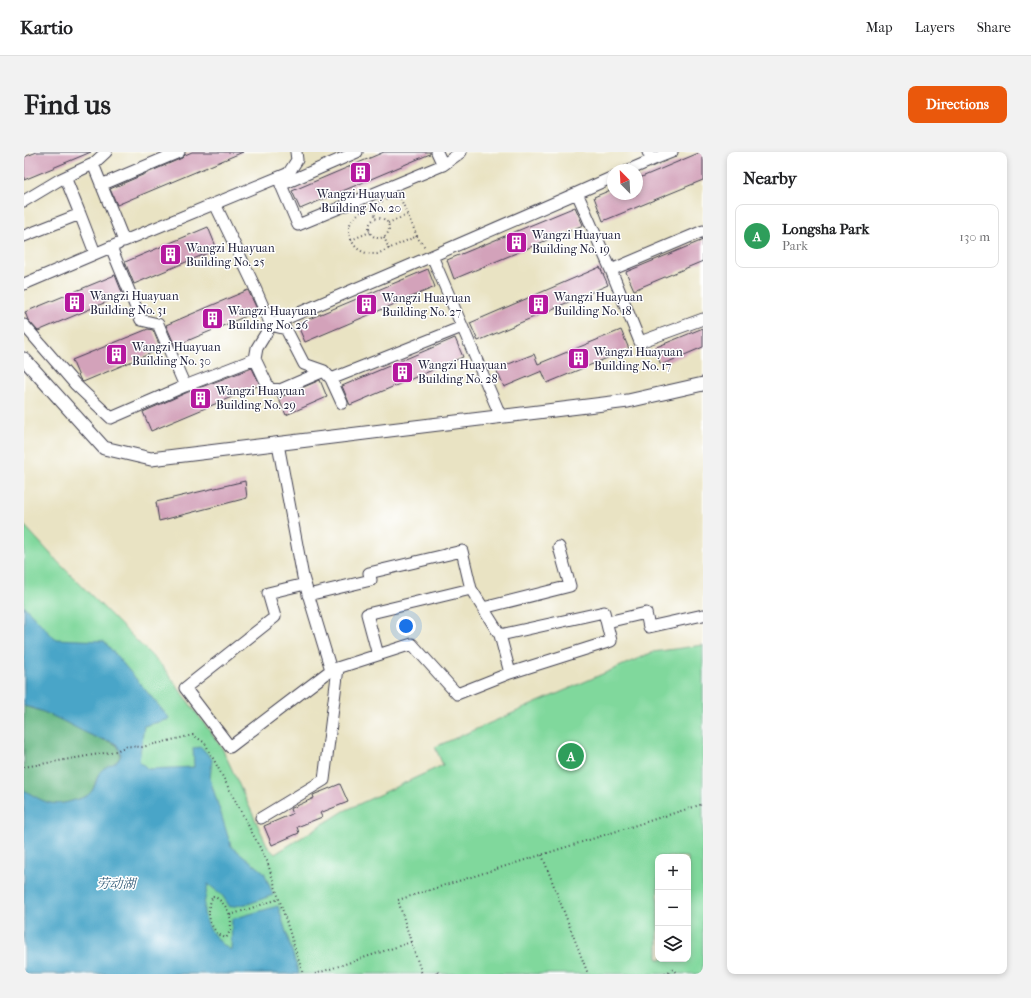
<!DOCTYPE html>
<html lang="en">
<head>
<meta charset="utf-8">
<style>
  body { margin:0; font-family:"IM FELL French Canon","Noto Serif SC",serif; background:#f2f2f2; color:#202124 }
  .controls { position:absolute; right:12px; bottom:12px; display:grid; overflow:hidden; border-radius:8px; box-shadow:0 2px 6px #0003 }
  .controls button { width:36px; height:36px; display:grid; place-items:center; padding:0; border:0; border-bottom:1px solid #e0e0e0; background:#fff; color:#202124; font:20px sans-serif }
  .compass { position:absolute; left:583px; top:12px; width:36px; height:36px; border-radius:50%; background:#fff; box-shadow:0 2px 6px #0003; rotate:336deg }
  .you { position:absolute; left:382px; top:474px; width:14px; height:14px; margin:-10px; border:3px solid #fff; border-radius:50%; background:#1a73e8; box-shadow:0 0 0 6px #1a73e833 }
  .badge { display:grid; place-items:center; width:26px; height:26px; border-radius:50%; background:#ea580c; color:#fff; font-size:13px; font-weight:700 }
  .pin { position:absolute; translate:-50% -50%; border:2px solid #fff; box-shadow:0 1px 4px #0006 }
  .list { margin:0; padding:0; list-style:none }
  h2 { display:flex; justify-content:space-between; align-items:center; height:52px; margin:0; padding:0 16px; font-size:17px }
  h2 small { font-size:13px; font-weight:400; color:#757577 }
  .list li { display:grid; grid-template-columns:26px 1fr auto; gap:12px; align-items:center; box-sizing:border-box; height:64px; margin:0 8px 8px; padding:0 8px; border:1px solid #e0e0e0; border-radius:8px }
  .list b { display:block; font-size:15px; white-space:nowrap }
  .list p { margin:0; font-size:13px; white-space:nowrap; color:#757577 }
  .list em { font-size:13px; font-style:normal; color:#757577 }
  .icon { flex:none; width:22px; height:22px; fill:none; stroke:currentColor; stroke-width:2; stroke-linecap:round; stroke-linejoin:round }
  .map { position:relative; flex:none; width:679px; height:822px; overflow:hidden; border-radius:8px }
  header { display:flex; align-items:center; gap:24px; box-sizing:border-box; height:56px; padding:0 20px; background:#fff; border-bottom:1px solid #e0e0e0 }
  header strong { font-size:19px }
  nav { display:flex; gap:22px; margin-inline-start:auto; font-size:14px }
  .intro { display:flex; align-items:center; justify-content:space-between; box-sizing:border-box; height:96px; padding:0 24px }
  h1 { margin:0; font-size:28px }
  .button { padding:10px 18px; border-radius:8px; background:#ea580c; color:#fff; font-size:14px; font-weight:700 }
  main { display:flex; gap:24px; padding:0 24px }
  aside { flex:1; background:#fff; border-radius:8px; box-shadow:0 2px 6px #0003 }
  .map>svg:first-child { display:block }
  .green { fill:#80d89c; stroke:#517d6c; fill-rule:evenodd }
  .forest { fill:#68b884; stroke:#456d60 }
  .water { fill:#4aa5c8; stroke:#366482 }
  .building { fill:#d3a2ba }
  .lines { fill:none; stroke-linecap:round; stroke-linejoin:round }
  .minor-casing { stroke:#403f4f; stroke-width:13 }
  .tertiary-casing { stroke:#403f4f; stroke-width:15 }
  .path { stroke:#403f4f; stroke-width:2; stroke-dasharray:1 3; stroke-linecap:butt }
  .minor { stroke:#fff; stroke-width:11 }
  .tertiary { stroke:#fff; stroke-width:13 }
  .labels { text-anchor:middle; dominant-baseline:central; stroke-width:3; stroke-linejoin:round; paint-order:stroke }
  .poi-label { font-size:12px; fill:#22223b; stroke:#fff; text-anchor:start }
  .water-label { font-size:13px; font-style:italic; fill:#345d7a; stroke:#fff }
</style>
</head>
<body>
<header>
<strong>Kartio</strong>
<nav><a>Map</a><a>Layers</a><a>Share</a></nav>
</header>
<div class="intro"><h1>Find us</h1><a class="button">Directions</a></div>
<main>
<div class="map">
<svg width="679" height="822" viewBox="0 0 679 822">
  <rect width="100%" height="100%" fill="#fff"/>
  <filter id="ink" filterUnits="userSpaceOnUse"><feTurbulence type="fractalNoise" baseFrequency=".025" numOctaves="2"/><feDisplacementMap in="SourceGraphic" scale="8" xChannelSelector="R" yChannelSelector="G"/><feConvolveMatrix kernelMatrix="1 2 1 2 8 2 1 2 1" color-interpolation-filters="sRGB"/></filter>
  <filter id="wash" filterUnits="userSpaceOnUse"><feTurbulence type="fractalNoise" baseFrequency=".012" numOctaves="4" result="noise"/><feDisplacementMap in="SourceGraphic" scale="16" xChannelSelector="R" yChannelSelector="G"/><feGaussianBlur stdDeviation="0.9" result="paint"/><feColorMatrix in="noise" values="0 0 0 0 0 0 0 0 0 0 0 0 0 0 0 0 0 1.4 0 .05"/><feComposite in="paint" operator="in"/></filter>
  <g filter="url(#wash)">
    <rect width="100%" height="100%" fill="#e9e3c3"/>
    <!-- green -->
    <path class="green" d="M0,373L34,410L139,515L198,596L244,695L251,702L320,659L419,613L411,595L629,500L679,493V822H0ZM634,705H664V807H634Z"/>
    <!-- forest -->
    <path class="forest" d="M0,554C25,559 51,576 75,586C80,589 88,589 92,593C96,596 97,602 95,607C90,614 79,617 74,625C70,630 71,637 66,642C62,645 57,647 52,648C28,656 20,651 0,638Z"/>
    <!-- water -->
    <path class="water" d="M0,454L31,487L80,489L146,567L120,574L115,609L124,617L170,615L169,596L177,595L188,607L186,627L207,694L240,720L249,743L227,751L206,755L198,743L184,732C183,740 179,752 180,760C182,775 194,791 207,798L208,767L254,754L275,822H3L0,821V638C20,650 28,656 51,648C57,646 63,645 67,640C72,634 72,626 76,620C82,612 93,614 97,603C96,599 95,595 92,592C87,588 77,588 71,585C48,575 25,559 0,554Z"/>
    <g id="blocks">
      <!-- building -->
      <path class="building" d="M13,0H67L0,28V5Z
        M168,0H219L93,53L86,37L158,6L161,3Z
        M360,0H406V2L276,57L268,39Z
        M677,0H679V28L579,69L570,45L589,37V42H613V27Z
        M551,55L559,73L430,127L423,108Z
        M184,75L193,97L110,132L101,110Z
        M679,88V109L610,138L602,120Z
        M576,115L584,133L454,189L446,171Z
        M404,117L411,135L281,190L273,172Z
        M91,123L99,143L14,179L4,168L1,160Z
        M224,138L234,159L151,194L142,173Z
        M679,176V195L637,213L630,196Z
        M124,177L129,178L137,197L59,230L56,227L48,208Z
        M597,178L605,197L523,231L518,219L480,235L472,217L510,202L514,212Z
        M431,186L439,205L326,253L318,234Z
        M228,216L236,233L127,279L119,260L164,240Z
        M296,228L303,245L262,263L254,245L259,244Z
        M221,329L223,346L135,369L132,350Z
        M316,632L324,650L296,661L298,665L273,675L275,681L248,693L240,674L268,662L266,657L290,646L289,643Z"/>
    </g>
  </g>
  <g filter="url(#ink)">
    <use href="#blocks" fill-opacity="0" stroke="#403f4f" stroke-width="1"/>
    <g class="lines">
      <defs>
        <path id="minor" d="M82,0L69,12L100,89L265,21
          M272,0L273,8L257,33L274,73L419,13
          M413,0L419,13L437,0
          M624,0L628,8L648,0
          M605,18L628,8
          M77,33L155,0
          M257,33L333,0
          M0,49L35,28L69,12
          M191,52L228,129L247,173L262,177L280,212L300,219L307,227L318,251
          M56,62L71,101
          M679,79L587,118L616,190L679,167
          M0,84L56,62L41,25
          M87,95L117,168L134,172L161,234L231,207
          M408,104L553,41
          M587,118L553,41L589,25
          M0,132L94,92
          M0,173L51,232L87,266L161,234
          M300,219L256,238L245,236L231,207L233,196L247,173L408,104L477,265
          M307,227L438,175
          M254,292L279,425L307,518L388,492L433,542L486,521
          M281,432L244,441L251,465L161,536L206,595L307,518
          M284,443L347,428L345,421L438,399L447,437
          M459,456L546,434L535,395
          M583,470L622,461L625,475L679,463
          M354,503L343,462L447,437L476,483L486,521L587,489L580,460L476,483
          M237,666L300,628L314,516"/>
        <path id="tertiary" d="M0,207L80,296L127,307L604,249L679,232"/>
      </defs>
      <!-- minor casing -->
      <use href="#minor" class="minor-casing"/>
      <!-- tertiary casing -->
      <use href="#tertiary" class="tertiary-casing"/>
      <!-- path -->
      <path class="path" d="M375,43L393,84L353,102C343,102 334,100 329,91C311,62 357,50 375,43Z
        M348,55L352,66
        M345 76a10 10 0 1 1 20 0a10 10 0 1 1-20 0Z
        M364,71L383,63
        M392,84L401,95
        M360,85L365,97
        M327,88L346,80
        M0,615L92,599L103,594L118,595L169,583L181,591L243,709L279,822
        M518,703L564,822
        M189,744C204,751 213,771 202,786C185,780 181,759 189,744Z
        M206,763L255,747
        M387,790L374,748L679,652
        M291,822L387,790L398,822
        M412,822L413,819L415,822
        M641,822L649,817L653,822"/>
      <!-- minor -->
      <use href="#minor" class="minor"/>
      <!-- tertiary -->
      <use href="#tertiary" class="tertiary"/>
    </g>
  </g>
  <!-- icons -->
  <defs>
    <symbol id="building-square" viewBox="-11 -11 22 22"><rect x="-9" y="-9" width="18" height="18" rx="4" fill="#b5179e" stroke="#fff"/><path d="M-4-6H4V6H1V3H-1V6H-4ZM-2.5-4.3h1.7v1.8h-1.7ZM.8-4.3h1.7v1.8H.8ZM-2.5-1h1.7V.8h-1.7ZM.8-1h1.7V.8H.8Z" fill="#fff"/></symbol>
  </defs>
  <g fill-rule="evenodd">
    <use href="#building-square" x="324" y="8" width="25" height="25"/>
    <use href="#building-square" x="480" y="78" width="25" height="25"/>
    <use href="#building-square" x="134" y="90" width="25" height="25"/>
    <use href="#building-square" x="38" y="138" width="25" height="25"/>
    <use href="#building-square" x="502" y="140" width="25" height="25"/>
    <use href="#building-square" x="330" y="140" width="25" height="25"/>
    <use href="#building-square" x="176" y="154" width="25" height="25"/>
    <use href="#building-square" x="80" y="190" width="25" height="25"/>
    <use href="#building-square" x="542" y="194" width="25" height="25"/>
    <use href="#building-square" x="366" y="208" width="25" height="25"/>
    <use href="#building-square" x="164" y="234" width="25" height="25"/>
  </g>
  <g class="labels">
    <!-- poi labels -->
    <g class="poi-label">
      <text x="337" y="42" text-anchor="middle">Wangzi Huayuan<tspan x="337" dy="14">Building No. 20</tspan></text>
      <text x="508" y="83">Wangzi Huayuan<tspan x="508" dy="14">Building No. 19</tspan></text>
      <text x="162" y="96">Wangzi Huayuan<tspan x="162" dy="14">Building No. 25</tspan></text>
      <text x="66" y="144">Wangzi Huayuan<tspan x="66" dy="14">Building No. 31</tspan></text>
      <text x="530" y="145">Wangzi Huayuan<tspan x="530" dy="14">Building No. 18</tspan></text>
      <text x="358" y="146">Wangzi Huayuan<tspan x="358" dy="14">Building No. 27</tspan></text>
      <text x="204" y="159">Wangzi Huayuan<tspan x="204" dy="14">Building No. 26</tspan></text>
      <text x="108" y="195">Wangzi Huayuan<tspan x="108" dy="14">Building No. 30</tspan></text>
      <text x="570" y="200">Wangzi Huayuan<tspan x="570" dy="14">Building No. 17</tspan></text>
      <text x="394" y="213">Wangzi Huayuan<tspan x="394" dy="14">Building No. 28</tspan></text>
      <text x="192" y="239">Wangzi Huayuan<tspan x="192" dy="14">Building No. 29</tspan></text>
    </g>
    <!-- water labels -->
    <g class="water-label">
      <text x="92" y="731">劳动湖</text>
    </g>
  </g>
</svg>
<div class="controls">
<button>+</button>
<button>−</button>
<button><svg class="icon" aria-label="layers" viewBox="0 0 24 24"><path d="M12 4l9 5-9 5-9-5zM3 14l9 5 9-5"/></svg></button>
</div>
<svg class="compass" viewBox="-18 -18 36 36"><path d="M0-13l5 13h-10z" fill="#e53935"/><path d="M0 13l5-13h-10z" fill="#757577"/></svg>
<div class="you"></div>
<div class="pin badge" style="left:547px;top:604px;background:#2e9e5b">A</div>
</div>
<aside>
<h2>Nearby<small></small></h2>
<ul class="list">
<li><span class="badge" style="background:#2e9e5b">A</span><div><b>Longsha Park</b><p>Park</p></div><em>130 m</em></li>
</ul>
</aside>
</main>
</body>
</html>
